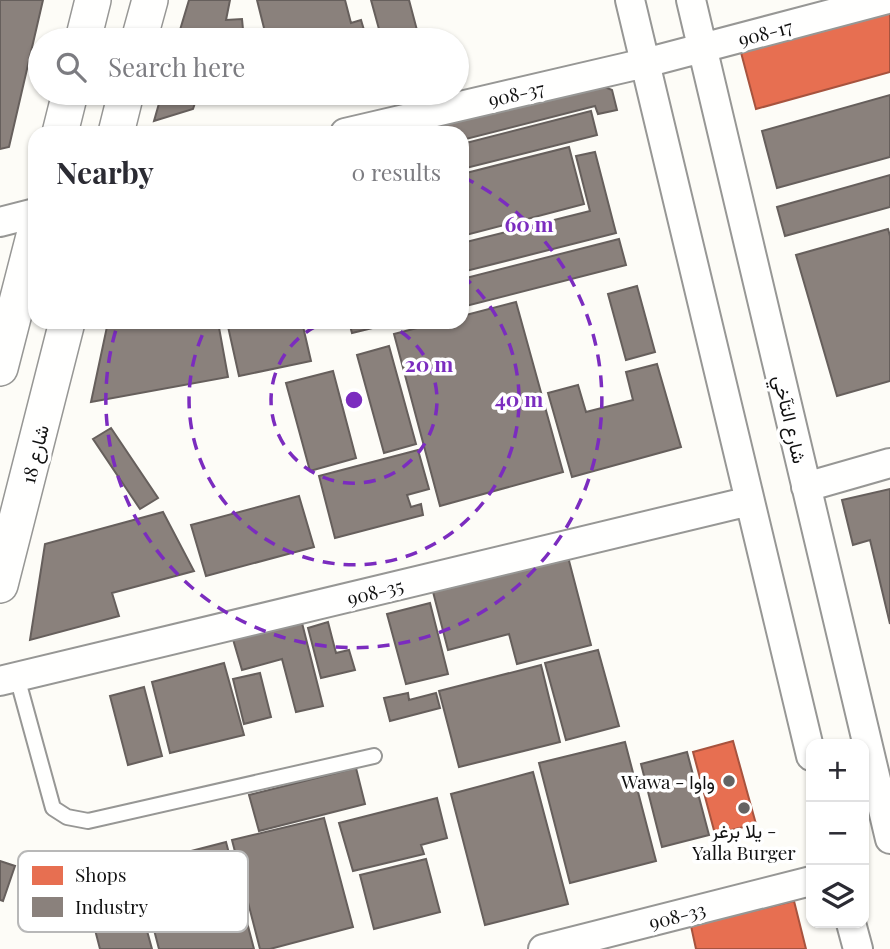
<!DOCTYPE html>
<html lang="en">
<head>
<meta charset="utf-8">
<style>
  body { margin:0; font-family:"Playfair Display",Vazirmatn,serif; background:#f7f7f7; color:#2b2b33 }
  .controls { position:absolute; right:21px; bottom:21px; display:grid; overflow:hidden; border-radius:14px; box-shadow:0 2px 5px #0004 }
  .controls button { width:63px; height:63px; display:grid; place-items:center; padding:0; border:0; border-bottom:2px solid #e1e1e2; background:#fff; color:#2b2b33; font:35px sans-serif }
  .list { margin:0; padding:0; list-style:none }
  h2 { display:flex; justify-content:space-between; align-items:center; height:91px; margin:0; padding:0 28px; font-size:30px }
  h2 small { font-size:23px; font-weight:400; color:#7c7c81 }
  .icon { flex:none; width:38px; height:38px; fill:none; stroke:currentColor; stroke-width:2; stroke-linecap:round; stroke-linejoin:round }
  .map { position:relative; flex:none; width:890px; height:949px; overflow:hidden }
  .search { position:absolute; background:#fff; box-shadow:0 2px 5px #0004; left:28px; top:28px; width:441px; height:77px; display:flex; align-items:center; gap:18px; box-sizing:border-box; padding:0 24px; border-radius:38px; color:#7c7c81; font-size:26px }
  .panel { position:absolute; background:#fff; box-shadow:0 2px 5px #0004; left:28px; top:126px; width:441px; height:203px; border-radius:21px }
  .map>svg:first-child { display:block }
  .shops { fill:#e76f51; stroke:#a7533e; stroke-width:2 }
  .industry { fill:#8a817c; stroke:#665f5c; stroke-width:2 }
  .lines { fill:none; stroke-linecap:round; stroke-linejoin:round }
  .service-casing { stroke:#979795; stroke-width:18 }
  .minor-casing { stroke:#979795; stroke-width:32 }
  .tertiary-casing { stroke:#979795; stroke-width:38 }
  .service { stroke:#fffffe; stroke-width:14 }
  .minor { stroke:#fffffe; stroke-width:28 }
  .tertiary { stroke:#fffffe; stroke-width:35 }
  .ring { fill:none; stroke:#7b2cbf; stroke-width:3.5; stroke-dasharray:12 9 }
  .poi-dot { fill:#646362; stroke:#fff; stroke-width:2.5 }
  .labels { text-anchor:middle; dominant-baseline:central; stroke-width:7; stroke-linejoin:round; paint-order:stroke }
  .street-label { font-size:19px; fill:#111; stroke:#fff }
  .poi-label { font-size:19px; fill:#111; stroke:#fff; text-anchor:end }
  .key { fill:#fff; stroke:#b8b8b8; stroke-width:2 }
  .key-label { font-size:19px; fill:#111 }
  .centre { fill:#7b2cbf; stroke:#fff; stroke-width:3.5 }
  .ring-label { font-size:21px; text-anchor:middle; font-weight:bold; fill:#7b2cbf; stroke:#fff; stroke-width:7; stroke-linejoin:round; paint-order:stroke }
</style>
</head>
<body>
<div class="map">
<svg width="890" height="949" viewBox="0 0 890 949">
  <rect width="100%" height="100%" fill="#fdfcf7"/>
  <!-- shops -->
  <path class="shops" d="M890,6V72L756,109L739,45Z
    M733,741L756,824L715,834L693,752Z
    M794,901L806,949H696L691,926Z"/>
  <!-- industry -->
  <path class="industry" d="M0,0H43L9,147L0,149Z
    M189,0H230L226,20L242,19L244,40H177Z
    M257,0H345L351,23L361,20L367,40H267Z
    M371,0H409L418,34L394,40H382Z
    M593,82L612,90L617,110L598,114L595,106L462,140V133H438L435,122Z
    M162,93H202L198,94L193,109L154,121Z
    M890,95V157L777,188L762,131Z
    M591,111L597,135L462,169V144Z
    M569,147L584,204L462,236V174Z
    M595,152L616,233L462,272V243L590,211L576,156Z
    M890,175V207L785,236L777,207Z
    M888,229L890,236V381L837,396L796,255Z
    M619,239L626,265L462,307V279Z
    M637,286L655,352L626,360L608,294Z
    M516,302L563,472L440,506L394,334L440,322H462V316Z
    M108,322H218L228,377L91,402Z
    M227,322H302L311,361L239,376Z
    M349,322H397L352,333Z
    M389,346L416,444L384,453L357,355Z
    M657,364L681,447L572,477L548,393L578,385L586,412L633,400L626,372Z
    M333,371L356,458L310,471L286,383Z
    M111,428L158,498L140,509L93,439Z
    M418,450L429,489L407,495L411,507L421,504L423,515L335,538L319,476Z
    M890,489V624L870,540L853,545L842,500Z
    M299,496L314,547L206,576L191,525Z
    M163,512L194,571L112,593L119,616L30,640L45,544Z
    M567,553L591,645L517,664L509,634L448,650L432,588Z
    M430,603L448,674L406,684L387,614Z
    M301,619L323,706L296,712L282,659L242,670L232,636Z
    M328,622L336,653L349,650L355,670L321,678L308,628Z
    M598,650L619,726L566,740L545,663Z
    M224,663L244,735L170,753L152,682Z
    M541,665L560,742L459,767L439,691Z
    M260,673L271,717L244,724L233,679Z
    M144,687L162,756L128,765L110,696Z
    M408,693L409,700L436,693L440,708L390,721L384,698Z
    M625,742L656,861L570,883L539,763Z
    M687,752L709,835L662,847L641,764Z
    M356,768L365,804L259,831L249,795Z
    M533,772L568,904L485,925L451,794Z
    M437,798L447,838L421,845L424,854L353,871L339,823Z
    M324,818L353,927L270,949H260L232,840Z
    M226,842L254,949H159L137,865Z
    M426,859L440,912L374,929L360,875Z
    M0,861L15,866L3,901L0,900Z
    M135,887L152,949H100L87,899Z"/>
  <g class="lines">
    <defs>
      <path id="service" d="M17,677L53,808L67,817L88,821L374,756"/>
      <path id="minor" d="M630,0L811,756
        M691,0L890,839
        M345,133L645,63L884,0
        M0,222L35,213
        M806,487L890,463
        M0,681L750,501
        M851,923L858,949
        M543,949L811,881"/>
      <path id="tertiary" d="M83,40L93,0
        M139,40L150,0
        M60,133L70,93
        M116,133L126,93
        M0,368L35,232
        M0,585L67,322"/>
    </defs>
    <!-- service casing -->
    <use href="#service" class="service-casing"/>
    <!-- minor casing -->
    <use href="#minor" class="minor-casing"/>
    <!-- tertiary casing -->
    <use href="#tertiary" class="tertiary-casing"/>
    <!-- service -->
    <use href="#service" class="service"/>
    <!-- minor -->
    <use href="#minor" class="minor"/>
    <!-- tertiary -->
    <use href="#tertiary" class="tertiary"/>
  </g>
  <!-- distance rings -->
  <g class="ring">
    <path d="M382 322A83 83 0 1 1 326 322"/>
    <path d="M462 275A165 165 0 1 1 208 323"/>
    <path d="M463 177A248 248 0 1 1 118 323"/>
  </g>
  <!-- markers -->
  <g class="poi-dot">
    <circle cx="729" cy="781" r="7"/>
    <circle cx="744" cy="808" r="7"/>
  </g>
  <g class="labels">
    <!-- street labels -->
    <g class="street-label">
      <text transform="translate(765 32) rotate(-15)">908-17</text>
      <text transform="translate(516 93) rotate(-13)">908-37</text>
      <text transform="translate(791 419) rotate(77)">شارع التآخي</text>
      <text transform="translate(34 454) rotate(-76)">شارع 18</text>
      <text transform="translate(375 591) rotate(-14)">908-35</text>
      <text transform="translate(677 915) rotate(-14)">908-33</text>
    </g>
    <!-- poi labels -->
    <g class="poi-label">
      <text x="715" y="781">Wawa - واوا</text>
      <text x="744" y="830" text-anchor="middle">يلا برغر -<tspan x="744" dy="22">Yalla Burger</tspan></text>
    </g>
  </g>
  <!-- legend -->
  <rect x="18" y="851" width="230" height="81" rx="10" class="key"/>
  <rect x="32" y="866" width="31" height="19" fill="#e76f51"/>
  <rect x="32" y="897" width="31" height="20" fill="#8a817c"/>
  <g class="key-label">
    <text x="75" y="882">Shops</text>
    <text x="75" y="914">Industry</text>
  </g>
  <circle cx="354" cy="400" r="10" class="centre"/>
  <g class="ring-label">
    <text x="529" y="232">60 m</text>
    <text x="429" y="372">20 m</text>
    <text x="519" y="407">40 m</text>
  </g>
</svg>
<div class="controls">
<button>+</button>
<button>−</button>
<button><svg class="icon" aria-label="layers" viewBox="0 0 24 24"><path d="M12 4l9 5-9 5-9-5zM3 14l9 5 9-5"/></svg></button>
</div>
<div class="search"><svg class="icon" aria-label="search" viewBox="0 0 24 24"><circle cx="10" cy="10" r="6"/><path d="M15 15l6 6"/></svg>Search here</div>
<section class="panel">
<h2>Nearby<small>0 results</small></h2>
<ul class="list">
</ul>
</section>
</div>
</body>
</html>
